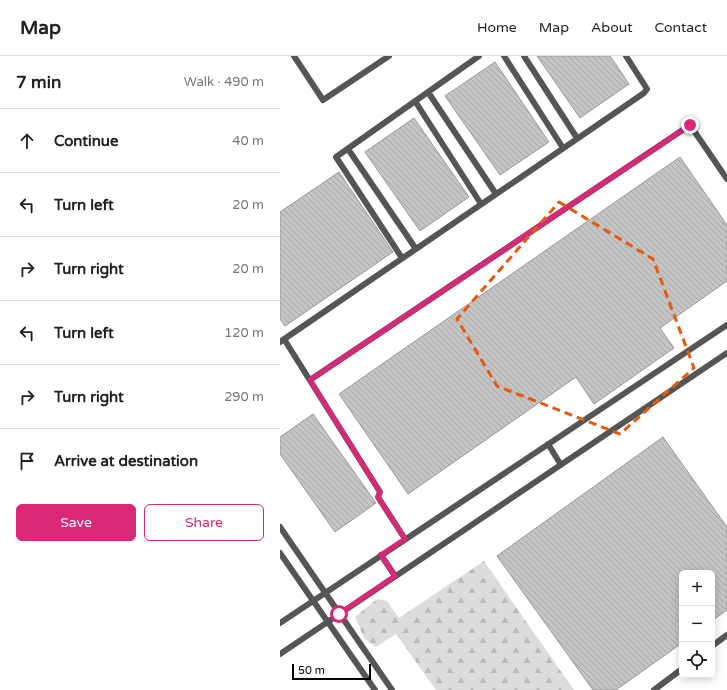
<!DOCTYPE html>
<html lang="en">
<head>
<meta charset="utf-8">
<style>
  body { margin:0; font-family:"Varela Round",sans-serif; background:#f6f6f6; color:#202124 }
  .controls { position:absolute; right:12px; bottom:12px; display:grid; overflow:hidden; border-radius:6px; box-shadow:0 2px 10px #0003 }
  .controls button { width:36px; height:36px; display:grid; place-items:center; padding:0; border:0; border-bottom:1px solid #e0e0e0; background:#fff; color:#202124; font:20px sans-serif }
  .scale { position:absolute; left:12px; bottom:10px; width:79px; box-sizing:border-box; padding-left:4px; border:2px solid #000; border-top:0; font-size:11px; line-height:14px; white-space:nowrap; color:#000; -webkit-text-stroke:3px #fff; paint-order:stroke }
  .stop { position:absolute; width:12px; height:12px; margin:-9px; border:3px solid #db2777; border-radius:50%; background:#fff }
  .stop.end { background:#db2777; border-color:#fff; box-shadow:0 1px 4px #0008 }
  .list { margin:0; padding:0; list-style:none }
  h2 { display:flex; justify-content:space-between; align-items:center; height:52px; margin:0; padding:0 16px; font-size:17px }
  h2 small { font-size:13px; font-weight:400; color:#757577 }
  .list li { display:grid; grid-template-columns:26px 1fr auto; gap:12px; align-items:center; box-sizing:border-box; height:64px; padding:0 16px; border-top:1px solid #e0e0e0 }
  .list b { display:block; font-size:15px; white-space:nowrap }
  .list em { font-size:13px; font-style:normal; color:#757577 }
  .actions { display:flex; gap:8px; padding:12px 16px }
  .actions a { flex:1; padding:9px 0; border:1px solid #db2777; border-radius:6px; text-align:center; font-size:14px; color:#db2777 }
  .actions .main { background:#db2777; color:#fff }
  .icon { flex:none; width:22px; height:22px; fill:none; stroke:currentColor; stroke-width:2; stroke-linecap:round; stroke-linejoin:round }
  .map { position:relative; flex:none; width:447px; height:634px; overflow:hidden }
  header { display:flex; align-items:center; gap:24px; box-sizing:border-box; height:56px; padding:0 20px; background:#fff; border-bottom:1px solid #e0e0e0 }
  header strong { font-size:19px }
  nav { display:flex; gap:22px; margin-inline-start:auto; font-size:14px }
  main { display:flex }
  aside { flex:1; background:#fff }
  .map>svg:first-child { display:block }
  .forest { fill:url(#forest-firs) }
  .building { fill:url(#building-back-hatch); stroke:#999 }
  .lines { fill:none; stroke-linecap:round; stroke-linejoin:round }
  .lane { stroke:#555; stroke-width:6 }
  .route { stroke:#db2777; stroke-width:5 }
  .marked { fill:none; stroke:#e8590c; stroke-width:3; stroke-dasharray:8 5; stroke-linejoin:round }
</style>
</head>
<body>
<header>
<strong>Map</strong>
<nav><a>Home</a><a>Map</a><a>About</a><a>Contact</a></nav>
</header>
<main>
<aside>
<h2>7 min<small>Walk · 490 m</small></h2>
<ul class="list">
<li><svg class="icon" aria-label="ahead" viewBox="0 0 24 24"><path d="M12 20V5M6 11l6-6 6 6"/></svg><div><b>Continue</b></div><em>40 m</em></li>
<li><svg class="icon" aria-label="left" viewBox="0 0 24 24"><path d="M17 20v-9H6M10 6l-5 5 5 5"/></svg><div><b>Turn left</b></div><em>20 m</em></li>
<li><svg class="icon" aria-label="right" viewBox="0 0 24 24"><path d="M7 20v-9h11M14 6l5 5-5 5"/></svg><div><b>Turn right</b></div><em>20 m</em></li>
<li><svg class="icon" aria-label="left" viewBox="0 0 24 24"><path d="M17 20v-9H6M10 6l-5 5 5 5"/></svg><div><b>Turn left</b></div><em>120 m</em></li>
<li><svg class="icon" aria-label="right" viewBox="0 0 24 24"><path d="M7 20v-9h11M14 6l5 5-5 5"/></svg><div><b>Turn right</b></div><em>290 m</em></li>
<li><svg class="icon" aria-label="arrive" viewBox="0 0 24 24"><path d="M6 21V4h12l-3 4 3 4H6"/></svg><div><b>Arrive at destination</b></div></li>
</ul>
<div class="actions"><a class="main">Save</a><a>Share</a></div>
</aside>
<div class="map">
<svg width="447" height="634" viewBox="0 0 447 634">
  <defs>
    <pattern id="forest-firs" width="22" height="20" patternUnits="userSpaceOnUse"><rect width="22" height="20" fill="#dcdcdc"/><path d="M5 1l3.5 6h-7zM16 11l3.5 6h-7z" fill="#bbb"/></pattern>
    <pattern id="building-back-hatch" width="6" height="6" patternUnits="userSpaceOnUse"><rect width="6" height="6" fill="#c4c4c4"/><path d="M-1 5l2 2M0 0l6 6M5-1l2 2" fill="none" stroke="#a7a7a7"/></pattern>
  </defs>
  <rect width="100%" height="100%" fill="#fff"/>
  <!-- forest -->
  <path class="forest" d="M204,505L294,634H156L116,578L96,591L84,582L75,561L97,543L107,545L119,562Z"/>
  <!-- building -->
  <path class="building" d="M257,0H330L349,28L300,62Z
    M215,6L269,86L220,119L165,40Z
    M134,62L189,141L140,175L85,96Z
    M400,101L447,169V225L380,272L394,292L314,348L296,321L128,438L59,338Z
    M59,116L113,196L5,270L0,263V156Z
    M33,358L96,447L55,476L0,398V381Z
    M383,381L447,471V554L432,565V517H402V587L336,634H313L217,500Z"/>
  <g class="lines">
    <!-- lane -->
    <path class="lane" d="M14,0L43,44L109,0
      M224,0L283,92
      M244,0L297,82
      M148,36L216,138
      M135,45L201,148
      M68,93L136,193
      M122,202L56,101L199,0
      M4,283L100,436L98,441L125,483
      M0,286L364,37L367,33L346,0
      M30,324L410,69L447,123
      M268,388L281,409
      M0,471L112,634
      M0,497L95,634
      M101,499L115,520
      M0,567L447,269
      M432,590L447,579
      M0,598L447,297
      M374,634L402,613"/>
  </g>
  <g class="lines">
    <!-- route -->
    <path class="route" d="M59,558L115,520L101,499L125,483L98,441L100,436L30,324L410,69"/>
  </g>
  <!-- marked area -->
  <path class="marked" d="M279,146L373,203L414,312L340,378L217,330L177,263Z"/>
</svg>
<div class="controls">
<button>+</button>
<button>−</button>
<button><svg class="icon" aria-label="locate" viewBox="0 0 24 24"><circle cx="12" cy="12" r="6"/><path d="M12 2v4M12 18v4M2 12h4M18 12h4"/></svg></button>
</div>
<div class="scale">50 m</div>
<div class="stop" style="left:59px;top:558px"></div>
<div class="stop end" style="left:410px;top:69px"></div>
</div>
</main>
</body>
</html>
